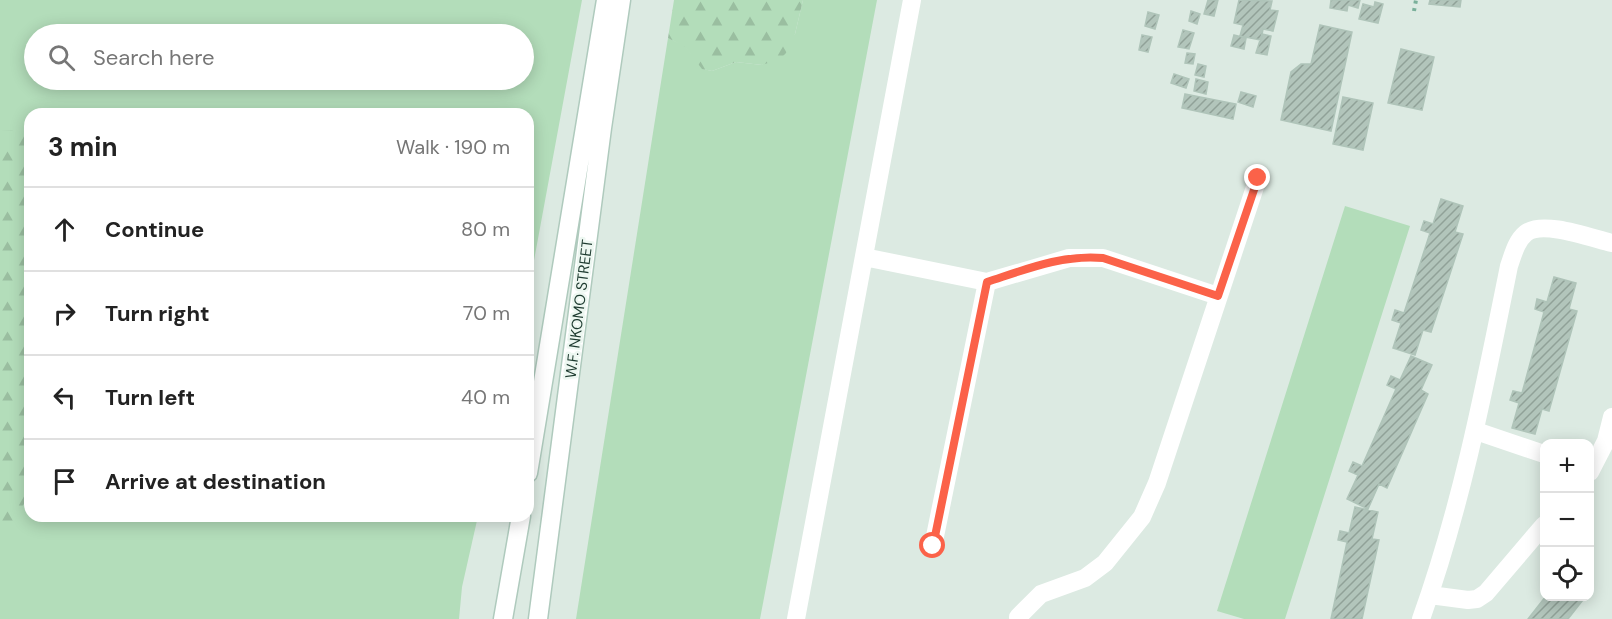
<!DOCTYPE html>
<html lang="en">
<head>
<meta charset="utf-8">
<style>
  body { margin:0; font-family:"DM Sans",sans-serif; background:#f6f6f6; color:#222 }
  .controls { position:absolute; right:18px; bottom:18px; display:grid; overflow:hidden; border-radius:12px; box-shadow:0 3px 15px #0003 }
  .controls button { width:54px; height:54px; display:grid; place-items:center; padding:0; border:0; border-bottom:2px solid #e0e0e0; background:#fff; color:#222; font:30px sans-serif }
  .stop { position:absolute; width:18px; height:18px; margin:-14px; border:4px solid #fb6249; border-radius:50%; background:#fff }
  .stop.end { background:#fb6249; border-color:#fff; box-shadow:0 2px 6px #0008 }
  .list { margin:0; padding:0; list-style:none }
  h2 { display:flex; justify-content:space-between; align-items:center; height:78px; margin:0; padding:0 24px; font-size:26px }
  h2 small { font-size:20px; font-weight:400; color:#767676 }
  .list li { display:grid; grid-template-columns:39px 1fr auto; gap:18px; align-items:center; box-sizing:border-box; height:84px; padding:0 24px; border-top:2px solid #e0e0e0 }
  .list b { display:block; font-size:22px; white-space:nowrap }
  .list em { font-size:20px; font-style:normal; color:#767676 }
  .icon { flex:none; width:33px; height:33px; fill:none; stroke:currentColor; stroke-width:2; stroke-linecap:round; stroke-linejoin:round }
  .map { position:relative; flex:none; width:1612px; height:619px; overflow:hidden }
  .search { position:absolute; background:#fff; box-shadow:0 3px 15px #0003; left:24px; top:24px; width:510px; height:66px; display:flex; align-items:center; gap:15px; box-sizing:border-box; padding:0 21px; border-radius:33px; color:#767676; font-size:22px }
  .panel { position:absolute; background:#fff; box-shadow:0 3px 15px #0003; left:24px; top:108px; width:510px; height:414px; border-radius:18px }
  .map>svg:first-child { display:block }
  .green { fill:#b3ddba; fill-rule:evenodd }
  .forest { fill:url(#forest-firs) }
  .building { fill:url(#building-hatch); stroke:#afc4b9; stroke-width:1.5 }
  .lines { fill:none; stroke-linecap:round; stroke-linejoin:round }
  .secondary-casing { stroke:#afcabd; stroke-width:21 }
  .path { stroke:#7ab09a; stroke-width:4; stroke-dasharray:3 4.5; stroke-linecap:butt }
  .street { stroke:#fff; stroke-width:18 }
  .secondary { stroke:#fff; stroke-width:18 }
  .route { stroke:#fb6249; stroke-width:8 }
  .labels { text-anchor:middle; dominant-baseline:central; stroke-width:5; stroke-linejoin:round; paint-order:stroke }
  .street-label { font-size:15px; fill:#1d3a2f; stroke:#edf7f1 }
</style>
</head>
<body>
<div class="map">
<svg width="1612" height="619" viewBox="0 0 1612 619">
  <defs>
    <pattern id="forest-firs" width="22" height="20" patternUnits="userSpaceOnUse" patternTransform="scale(1.5)"><rect width="22" height="20" fill="#b3ddba"/><path d="M5 1l3.5 6h-7zM16 11l3.5 6h-7z" fill="#9abea0"/></pattern>
    <pattern id="building-hatch" width="6" height="6" patternUnits="userSpaceOnUse" patternTransform="scale(1.5)"><rect width="6" height="6" fill="#b2c5bb"/><path d="M-1 1l2-2M0 6l6-6M5 7l2-2" fill="none" stroke="#90a198"/></pattern>
  </defs>
  <rect width="100%" height="100%" fill="#dceae2"/>
  <!-- green -->
  <path class="green" d="M0,0H582L528,293V114H30V516H478L462,587L459,619H0ZM34,34H524V80H34Z
    M803,0H877L760,619H576L668,38L685,46L703,69L712,71L736,62L762,65L795,34Z
    M1345,206L1410,226L1285,619H1244L1217,611Z"/>
  <!-- forest -->
  <path class="forest" d="M674,0H803L795,34L786,53L780,59L762,65L736,62L712,71L702,69L685,47L668,38Z
    M30,130V494L0,543V131Z"/>
  <!-- building -->
  <path class="building" d="M1208,0H1218L1214,16L1204,14Z
    M1239,0L1272,1L1270,10L1278,11L1273,31L1263,29L1261,40L1240,36L1243,25L1234,23Z
    M1331,0H1360L1358,8L1348,5L1347,11L1330,8Z
    M1430,0H1461L1460,7L1429,4Z
    M1375,2L1383,4L1378,23L1359,19L1363,4L1374,7Z
    M1191,11L1200,14L1197,24L1189,21Z
    M1148,12L1159,15L1155,29L1145,26Z
    M1320,25L1352,32L1331,131L1281,120L1291,72L1301,64H1311Z
    M1183,30L1194,33L1189,49L1178,47Z
    M1262,34L1271,36L1267,55L1256,53Z
    M1142,35L1152,37L1148,52L1139,50Z
    M1234,35L1246,38L1244,49L1231,46Z
    M1401,49L1434,57L1422,110L1388,103Z
    M1187,53L1195,54L1193,64L1185,63Z
    M1198,64L1206,66L1204,77L1195,75Z
    M1174,74L1189,79L1186,88L1171,83Z
    M1196,79L1208,82L1206,94L1194,91Z
    M1241,92L1256,96L1253,107L1238,102Z
    M1185,94L1236,104L1233,119L1182,108Z
    M1343,97L1373,103L1363,150L1333,144Z
    M1441,199L1463,206L1455,232L1463,234L1431,332L1423,330L1415,355L1393,348L1401,323L1392,320L1395,310L1404,313L1430,233L1421,230L1424,221L1433,224Z
    M1554,277L1576,283L1569,309L1577,311L1549,411L1542,409L1535,434L1512,428L1519,403L1510,400L1513,391L1522,393L1544,312L1535,309L1537,299L1547,302Z
    M1411,356L1432,365L1421,390L1428,394L1387,488L1379,484L1368,509L1347,499L1358,475L1349,471L1353,462L1362,466L1396,389L1387,385L1391,376L1400,380Z
    M1355,507L1378,512L1372,539L1379,540L1362,619H1331L1347,542L1338,540L1340,531L1349,533Z
    M1546,596H1586L1568,619H1528Z"/>
  <g class="lines">
    <defs>
      <path id="secondary" d="M528,473L606,0
        M503,619L521,516
        M538,619L602,128L621,0"/>
    </defs>
    <!-- secondary casing -->
    <use href="#secondary" class="secondary-casing"/>
    <!-- path -->
    <path class="path" d="M1414,11L1416,0"/>
    <!-- street -->
    <path class="street" d="M864,257L987,282L1069,258H1103L1218,296
      M1476,431L1544,454
      M1590,472L1606,441L1612,417
      M933,546L987,282
      M1430,595L1468,600L1477,599L1486,593L1544,525
      M1018,617L1041,594L1085,578L1105,563L1142,517L1157,483L1258,178
      M796,619L912,0
      M1421,619C1462,505 1485,385 1509,266C1513,255 1516,241 1526,233C1543,220 1591,238 1612,243"/>
    <!-- secondary -->
    <use href="#secondary" class="secondary"/>
  </g>
  <g class="lines">
    <!-- route -->
    <path class="route" d="M933,546L987,282C1024,270 1063,254 1103,258L1218,296L1258,178"/>
  </g>
  <g class="labels">
    <!-- street labels -->
    <g class="street-label">
      <text transform="translate(579 309) rotate(-83)">W.F. NKOMO STREET</text>
    </g>
  </g>
</svg>
<div class="controls">
<button>+</button>
<button>−</button>
<button><svg class="icon" aria-label="locate" viewBox="0 0 24 24"><circle cx="12" cy="12" r="6"/><path d="M12 2v4M12 18v4M2 12h4M18 12h4"/></svg></button>
</div>
<div class="stop" style="left:933px;top:546px"></div>
<div class="stop end" style="left:1258px;top:178px"></div>
<div class="search"><svg class="icon" aria-label="search" viewBox="0 0 24 24"><circle cx="10" cy="10" r="6"/><path d="M15 15l6 6"/></svg>Search here</div>
<section class="panel">
<h2>3 min<small>Walk · 190 m</small></h2>
<ul class="list">
<li><svg class="icon" aria-label="ahead" viewBox="0 0 24 24"><path d="M12 20V5M6 11l6-6 6 6"/></svg><div><b>Continue</b></div><em>80 m</em></li>
<li><svg class="icon" aria-label="right" viewBox="0 0 24 24"><path d="M7 20v-9h11M14 6l5 5-5 5"/></svg><div><b>Turn right</b></div><em>70 m</em></li>
<li><svg class="icon" aria-label="left" viewBox="0 0 24 24"><path d="M17 20v-9H6M10 6l-5 5 5 5"/></svg><div><b>Turn left</b></div><em>40 m</em></li>
<li><svg class="icon" aria-label="arrive" viewBox="0 0 24 24"><path d="M6 21V4h12l-3 4 3 4H6"/></svg><div><b>Arrive at destination</b></div></li>
</ul>
</section>
</div>
</body>
</html>
